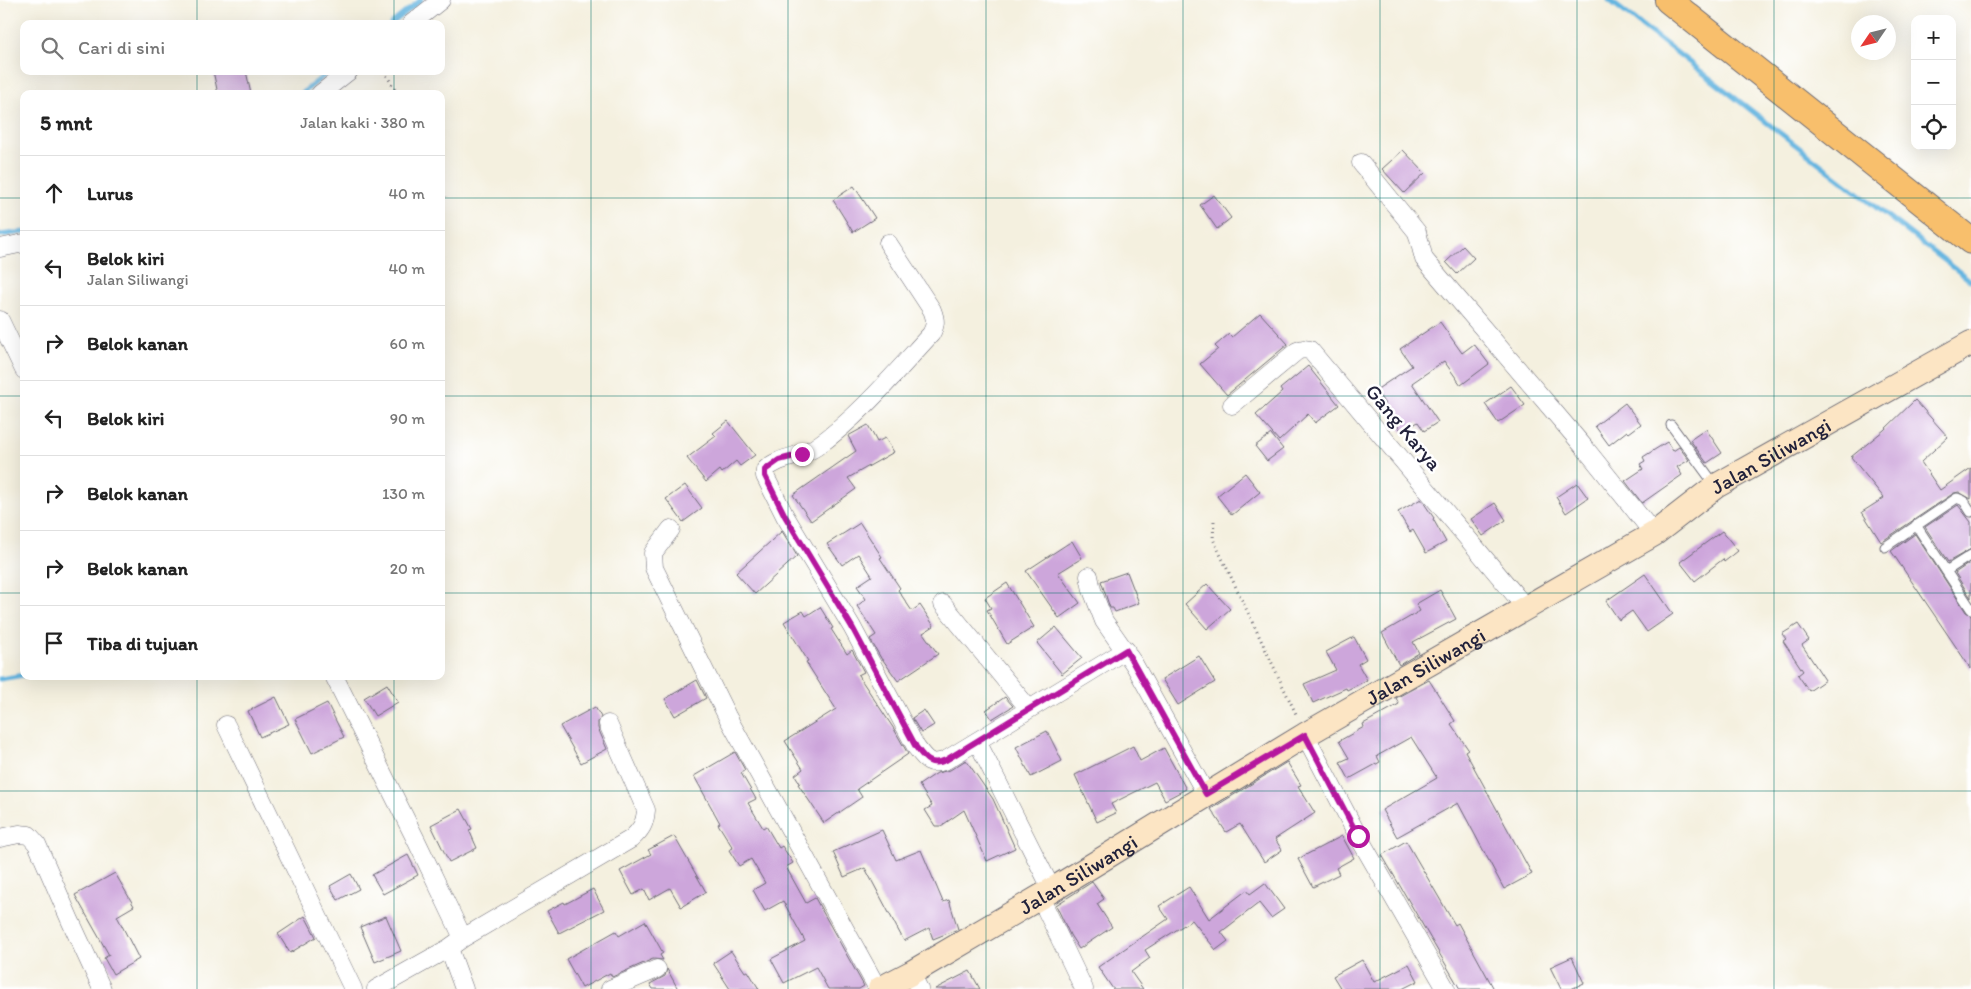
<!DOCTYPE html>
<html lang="id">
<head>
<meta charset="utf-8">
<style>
  body { margin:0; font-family:Itim,sans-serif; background:#f2f2f2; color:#222 }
  .controls { position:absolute; right:15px; top:15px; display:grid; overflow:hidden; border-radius:10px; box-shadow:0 5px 20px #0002 }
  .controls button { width:45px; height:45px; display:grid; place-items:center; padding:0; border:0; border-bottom:1px solid #e0e0e0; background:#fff; color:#222; font:25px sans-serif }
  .compass { position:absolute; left:1851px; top:15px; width:45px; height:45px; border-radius:50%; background:#fff; box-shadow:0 5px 20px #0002; rotate:235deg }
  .stop { position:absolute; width:15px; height:15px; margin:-11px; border:4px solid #b5179e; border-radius:50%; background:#fff }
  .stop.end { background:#b5179e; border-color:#fff; box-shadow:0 1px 5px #0008 }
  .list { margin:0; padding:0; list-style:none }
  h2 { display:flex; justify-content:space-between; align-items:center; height:65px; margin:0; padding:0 20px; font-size:21px }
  h2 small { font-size:16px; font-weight:400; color:#767676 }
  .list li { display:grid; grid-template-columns:32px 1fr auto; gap:15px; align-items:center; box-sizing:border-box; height:75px; padding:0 20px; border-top:1px solid #e0e0e0 }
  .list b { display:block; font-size:19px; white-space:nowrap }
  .list p { margin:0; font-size:16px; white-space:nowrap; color:#767676 }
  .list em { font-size:16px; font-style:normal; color:#767676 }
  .icon { flex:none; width:28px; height:28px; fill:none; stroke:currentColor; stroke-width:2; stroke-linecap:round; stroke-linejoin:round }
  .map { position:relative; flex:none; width:1971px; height:989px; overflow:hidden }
  .search { position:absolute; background:#fff; box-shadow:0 5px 20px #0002; left:20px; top:20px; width:425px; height:55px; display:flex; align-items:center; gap:12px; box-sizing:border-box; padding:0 18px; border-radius:10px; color:#767676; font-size:19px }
  .panel { position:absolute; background:#fff; box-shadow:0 5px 20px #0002; left:20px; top:90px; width:425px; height:590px; border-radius:10px }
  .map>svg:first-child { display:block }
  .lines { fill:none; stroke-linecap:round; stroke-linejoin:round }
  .stream { stroke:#65b5e0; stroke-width:5 }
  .building { fill:#cda6db }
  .lane-casing { stroke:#6c6a74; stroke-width:11 }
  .street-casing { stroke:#6c6a74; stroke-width:19 }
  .secondary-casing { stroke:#6c6a74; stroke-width:26 }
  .primary-casing { stroke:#6c6a74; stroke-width:28 }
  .path { stroke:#6c6a74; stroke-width:3; stroke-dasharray:1 4; stroke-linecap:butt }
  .lane { stroke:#fff; stroke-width:9 }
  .street { stroke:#fff; stroke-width:18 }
  .secondary { stroke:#fce5c4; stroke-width:24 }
  .primary { stroke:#f8bf6c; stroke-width:26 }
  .route { stroke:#b5179e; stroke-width:6 }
  .grid { fill:none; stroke:#0f766e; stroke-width:1; stroke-opacity:0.55 }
  .labels { text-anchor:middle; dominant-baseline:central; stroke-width:5; stroke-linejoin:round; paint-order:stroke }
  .street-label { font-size:21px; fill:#22223b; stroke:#fff }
</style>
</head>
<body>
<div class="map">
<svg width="1971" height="989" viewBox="0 0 1971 989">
  <rect width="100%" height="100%" fill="#fff"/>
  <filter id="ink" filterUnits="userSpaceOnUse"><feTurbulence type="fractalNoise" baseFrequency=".02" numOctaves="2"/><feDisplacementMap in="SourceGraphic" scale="10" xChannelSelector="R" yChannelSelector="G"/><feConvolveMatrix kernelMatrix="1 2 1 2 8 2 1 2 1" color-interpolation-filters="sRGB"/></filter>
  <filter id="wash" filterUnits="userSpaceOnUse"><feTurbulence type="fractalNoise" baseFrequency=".0096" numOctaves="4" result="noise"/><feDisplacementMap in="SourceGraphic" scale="20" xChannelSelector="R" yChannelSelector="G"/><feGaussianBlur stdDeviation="1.12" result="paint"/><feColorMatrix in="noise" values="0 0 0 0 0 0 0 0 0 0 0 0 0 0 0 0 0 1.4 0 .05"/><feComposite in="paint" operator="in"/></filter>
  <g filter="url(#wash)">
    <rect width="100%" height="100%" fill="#f4f0df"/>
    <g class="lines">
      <!-- stream -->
      <path class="stream" d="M1609,0L1971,281
        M391,24L421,0
        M301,94L330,71
        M0,235L24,232
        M0,679L24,675"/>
    </g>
    <g id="blocks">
      <!-- building -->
      <path class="building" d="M213,71H246L251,94H218Z
        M1403,150L1425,173L1404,193L1382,169Z
        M854,186L875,218L853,232L833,200Z
        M1214,195L1231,218L1217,229L1200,205Z
        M1463,246L1474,258L1457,274L1446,262Z
        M1260,313L1288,344L1227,395L1200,364L1218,349L1215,346L1229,334L1232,337Z
        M1440,322L1462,353L1474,344L1489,364L1461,385L1444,361L1412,383L1438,422L1424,431L1418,422L1402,432L1376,390L1412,366L1400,349Z
        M1308,366L1339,405L1315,423L1308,414L1279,441L1256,415L1282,392L1280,389Z
        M1511,386L1525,405L1498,423L1485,404Z
        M1915,400L1948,437L1921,462L1940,490L1971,468V499L1959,492L1954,493L1881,542L1862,512L1884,498L1851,457L1884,430Z
        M1625,403L1641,424L1629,433L1627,431L1609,445L1595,426Z
        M728,421L755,455L740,466L736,461L722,473L720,470L706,482L687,458L716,436L713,433Z
        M868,425L877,442L885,438L894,452L848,478L856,489L811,521L793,495L856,451L848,436Z
        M1706,429L1722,453L1707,463L1690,440Z
        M1271,434L1283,449L1267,461L1255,446Z
        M1667,442L1673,451L1679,447L1689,460L1677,467L1682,475L1642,503L1625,481L1643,469L1640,464L1645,461L1643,457Z
        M1245,473L1260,492L1232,515L1217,496Z
        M1577,483L1588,498L1566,513L1556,497Z
        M685,485L702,508L683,522L666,499Z
        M1421,499L1434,518L1433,519L1446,542L1426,553L1413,530L1410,532L1398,512Z
        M1495,503L1506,520L1483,536L1471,519Z
        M1958,505L1971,522V549L1948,562L1925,527Z
        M860,523L882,557L880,558L900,588L898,590L912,611L920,605L934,626L923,633L938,654L898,681L883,660H882L870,639L876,635L857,606L866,599L857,586L872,576L858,554L842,565L827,544Z
        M782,531L797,556L755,594L736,573Z
        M1722,531L1738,551L1724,562L1723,559L1695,581L1680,562Z
        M1915,534L1966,612L1971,615V669L1891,551Z
        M1072,541L1082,558L1058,573L1080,603L1059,618L1026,571Z
        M1971,562V598L1955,573Z
        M1127,572L1139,603L1115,612L1113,608H1110L1101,581Z
        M1645,574L1673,614L1647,632L1632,611L1619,620L1606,601Z
        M1007,583L1034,627L1007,644L987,610L991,608L985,598Z
        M1207,584L1230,609L1207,629L1185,604Z
        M1440,590L1456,619L1413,642L1419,653L1399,665L1382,633L1420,611L1416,604Z
        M820,607L833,628L831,629L847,654L852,650L864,672L858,675L894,729L908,754L857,789L862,797L824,823L798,784L800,783L795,775L803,769L785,741L836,709L806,662L808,661L784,622L803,611L806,616Z
        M1798,624L1809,640L1802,645L1825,680L1809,691L1798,675L1803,671L1783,641L1786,639L1782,634Z
        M1056,627L1082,658L1062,674L1037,643Z
        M1354,637L1366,659L1358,664L1367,680L1347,690L1346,688L1313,703L1304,684L1336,670L1326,652Z
        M1199,656L1215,682L1178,705L1162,679Z
        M697,680L706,698L675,716L665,699Z
        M1429,680L1455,721L1451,724L1468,749L1465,751L1532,874L1504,889L1458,803L1397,837L1382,810L1437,778L1411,737L1377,756L1380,762L1349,779L1340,762L1349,758L1339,741L1364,727L1363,724L1399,704L1396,698Z
        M387,684L398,702L375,716L364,698Z
        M276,697L289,724L260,737L248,711Z
        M1005,697L1013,706L992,719L986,710Z
        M327,703L344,737L312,753L295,719Z
        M595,707L601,717L598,722V728L607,749L581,763L560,726Z
        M924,710L934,725L921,733L912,718Z
        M1047,731L1062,761L1031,777L1016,747Z
        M1133,746L1140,761L1164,748L1186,789L1165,800L1155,782L1111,804L1116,813L1097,822L1075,775Z
        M735,752L745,770L741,773L756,799L748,803L763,828L766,826L779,848L782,846L793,863L786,867L806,903L815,898L864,986L859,989H828L816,967L784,983L771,959L805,941L783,901L765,911L753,890L765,883L751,859L739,866L729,850L733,848L718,824L720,823L694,776Z
        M966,760L993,799L1015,848L987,861L964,810L941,826H935L925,810L932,806L919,785L937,773L950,770Z
        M1287,762L1301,785L1298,786L1315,813L1275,839L1282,850L1264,862L1240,824L1226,832L1211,809Z
        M461,809L472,829L469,830L477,848L449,862L431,825Z
        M882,830L896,860L921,850L943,902L949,900L958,929L933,939L929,928L904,941L865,868L844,877L833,852Z
        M674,836L706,892L681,907L670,888L649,900L644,889L633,895L620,871L651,854L648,850Z
        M1342,836L1354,858L1336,868L1339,874L1313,887L1298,859Z
        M1406,841L1455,925L1458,923L1494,989H1460L1382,855Z
        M408,855L418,875L383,894L372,875Z
        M115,873L134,906L117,916L139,959L113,974L104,958L109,955L75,895Z
        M351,874L359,889L338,900L330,886Z
        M1092,882L1104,899L1097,904L1112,927L1079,949L1070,935L1056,905Z
        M1265,883L1284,909L1271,918L1259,903L1221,932L1228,941L1216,950L1192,920L1145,950L1150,958L1131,972L1143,989H1113L1098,967L1168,919L1159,906L1189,887L1209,919L1247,890L1250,894Z
        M593,889L604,910L559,933L547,911L564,902L565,904Z
        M305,916L316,937L290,953L278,934Z
        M386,916L401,951L375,962L360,927Z
        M645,921L663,953L660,955L663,960L653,959L612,977L610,973L582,988L566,959L616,931L619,936Z
        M731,951L745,972L748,971L759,989H730L713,963Z
        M1572,957L1584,983L1571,989H1561L1550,967Z
        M1362,960L1374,982L1409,964L1418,981L1402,989H1341L1333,976Z
        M667,969L678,989H653L650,984L665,976Z
        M970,971L980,989H935Z"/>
    </g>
  </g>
  <g filter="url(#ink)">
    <use href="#blocks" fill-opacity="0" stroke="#6c6a74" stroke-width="1"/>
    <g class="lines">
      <defs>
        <path id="lane" d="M1671,425L1715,485
          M1916,525L1971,609
          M1885,547L1957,498L1964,501L1971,512
          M1946,571L1971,555"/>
        <path id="street" d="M411,24L441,0
          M320,94L349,71
          M1361,163L1417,232L1424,259L1584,447L1654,534
          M888,243L932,310C936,320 936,325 931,334C896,372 858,418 816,447C800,458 779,456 765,470V476L785,516L852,627L916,747C925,759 930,767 946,760L1126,650
          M0,248L24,243
          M0,320L24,370
          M1232,405L1297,351L1303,349L1310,350L1526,608
          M671,529L653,553L654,568L727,716L878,989
          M1089,576L1092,590L1104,621L1134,664L1206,794
          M943,604L1029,709
          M334,676L417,842L463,938
          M226,725L353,989
          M1305,735L1358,836L1446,989
          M977,741L1052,890
          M0,838L19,834L29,835L37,844L70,920L102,989
          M1040,897L1084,989
          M449,948L464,989
          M911,973L919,989
          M376,989L449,948L463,938L631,839C641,830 645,824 646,810L608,724
          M610,989L657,969"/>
        <g id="secondary">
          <path id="s1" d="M880,989L911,973L1052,890L1305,735L1654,534L1716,486L1971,343"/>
        </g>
        <path id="primary" d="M1668,0L1971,241"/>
      </defs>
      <!-- lane casing -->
      <use href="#lane" class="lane-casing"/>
      <!-- street casing -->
      <use href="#street" class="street-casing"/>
      <!-- secondary casing -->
      <use href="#secondary" class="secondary-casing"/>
      <!-- primary casing -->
      <use href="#primary" class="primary-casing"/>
      <!-- path -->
      <path class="path" d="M384,71L398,94
        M441,188L446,197
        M1214,521L1213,539L1297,716"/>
      <!-- lane -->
      <use href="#lane" class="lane"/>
      <!-- street -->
      <use href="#street" class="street"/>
      <!-- secondary -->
      <use href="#secondary" class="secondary"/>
      <!-- primary -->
      <use href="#primary" class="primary"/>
    </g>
  </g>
  <g class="lines" filter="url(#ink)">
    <!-- route -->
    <path class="route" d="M802,454L779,460L765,470V476L785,516L852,627L916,747C925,759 930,767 946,760L1126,650L1206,794L1305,735L1358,836"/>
  </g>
  <!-- grid -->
  <path class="grid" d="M197,0V24M394,0V24M591,0V989M788,0V989M986,0V989M1183,0V989M1380,0V989M1577,0V989M1774,0V989M197,71V94M394,71V94M0,198H24M441,198H1971M0,396H24M441,396H1971M0,593H24M441,593H1971M197,676V989M394,676V989M0,791H1971"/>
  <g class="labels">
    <!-- street labels -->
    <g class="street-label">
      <text transform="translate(1404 427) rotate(50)">Gang Karya</text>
      <text stroke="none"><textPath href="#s1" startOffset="1039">Jalan Siliwangi</textPath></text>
      <text stroke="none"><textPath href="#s1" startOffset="634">Jalan Siliwangi</textPath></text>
      <text stroke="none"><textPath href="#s1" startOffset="229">Jalan Siliwangi</textPath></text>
    </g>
  </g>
</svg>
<div class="controls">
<button>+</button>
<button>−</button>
<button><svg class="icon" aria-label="locate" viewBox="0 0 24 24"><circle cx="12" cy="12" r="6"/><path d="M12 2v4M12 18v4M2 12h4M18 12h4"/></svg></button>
</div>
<svg class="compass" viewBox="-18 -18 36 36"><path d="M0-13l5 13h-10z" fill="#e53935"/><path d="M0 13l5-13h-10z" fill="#767676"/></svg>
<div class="stop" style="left:1358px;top:836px"></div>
<div class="stop end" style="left:802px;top:454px"></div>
<div class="search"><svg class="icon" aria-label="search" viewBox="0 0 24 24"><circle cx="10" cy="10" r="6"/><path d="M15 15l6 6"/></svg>Cari di sini</div>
<section class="panel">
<h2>5 mnt<small>Jalan kaki · 380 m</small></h2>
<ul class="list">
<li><svg class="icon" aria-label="ahead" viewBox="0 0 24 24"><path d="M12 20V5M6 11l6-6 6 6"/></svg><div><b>Lurus</b></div><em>40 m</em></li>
<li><svg class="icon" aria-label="left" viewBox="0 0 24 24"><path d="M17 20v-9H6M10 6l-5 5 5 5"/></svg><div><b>Belok kiri</b><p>Jalan Siliwangi</p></div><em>40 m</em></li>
<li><svg class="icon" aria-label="right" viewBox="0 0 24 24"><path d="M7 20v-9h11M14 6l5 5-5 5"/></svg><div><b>Belok kanan</b></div><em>60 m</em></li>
<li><svg class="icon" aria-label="left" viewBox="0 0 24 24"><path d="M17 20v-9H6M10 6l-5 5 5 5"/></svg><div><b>Belok kiri</b></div><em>90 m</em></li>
<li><svg class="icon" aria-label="right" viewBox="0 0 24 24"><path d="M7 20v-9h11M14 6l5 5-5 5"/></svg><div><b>Belok kanan</b></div><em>130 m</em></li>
<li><svg class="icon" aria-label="right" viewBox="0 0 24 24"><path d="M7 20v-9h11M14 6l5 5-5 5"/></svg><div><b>Belok kanan</b></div><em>20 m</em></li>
<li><svg class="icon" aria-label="arrive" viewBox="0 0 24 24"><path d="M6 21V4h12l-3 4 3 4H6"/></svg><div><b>Tiba di tujuan</b></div></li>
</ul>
</section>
</div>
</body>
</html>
